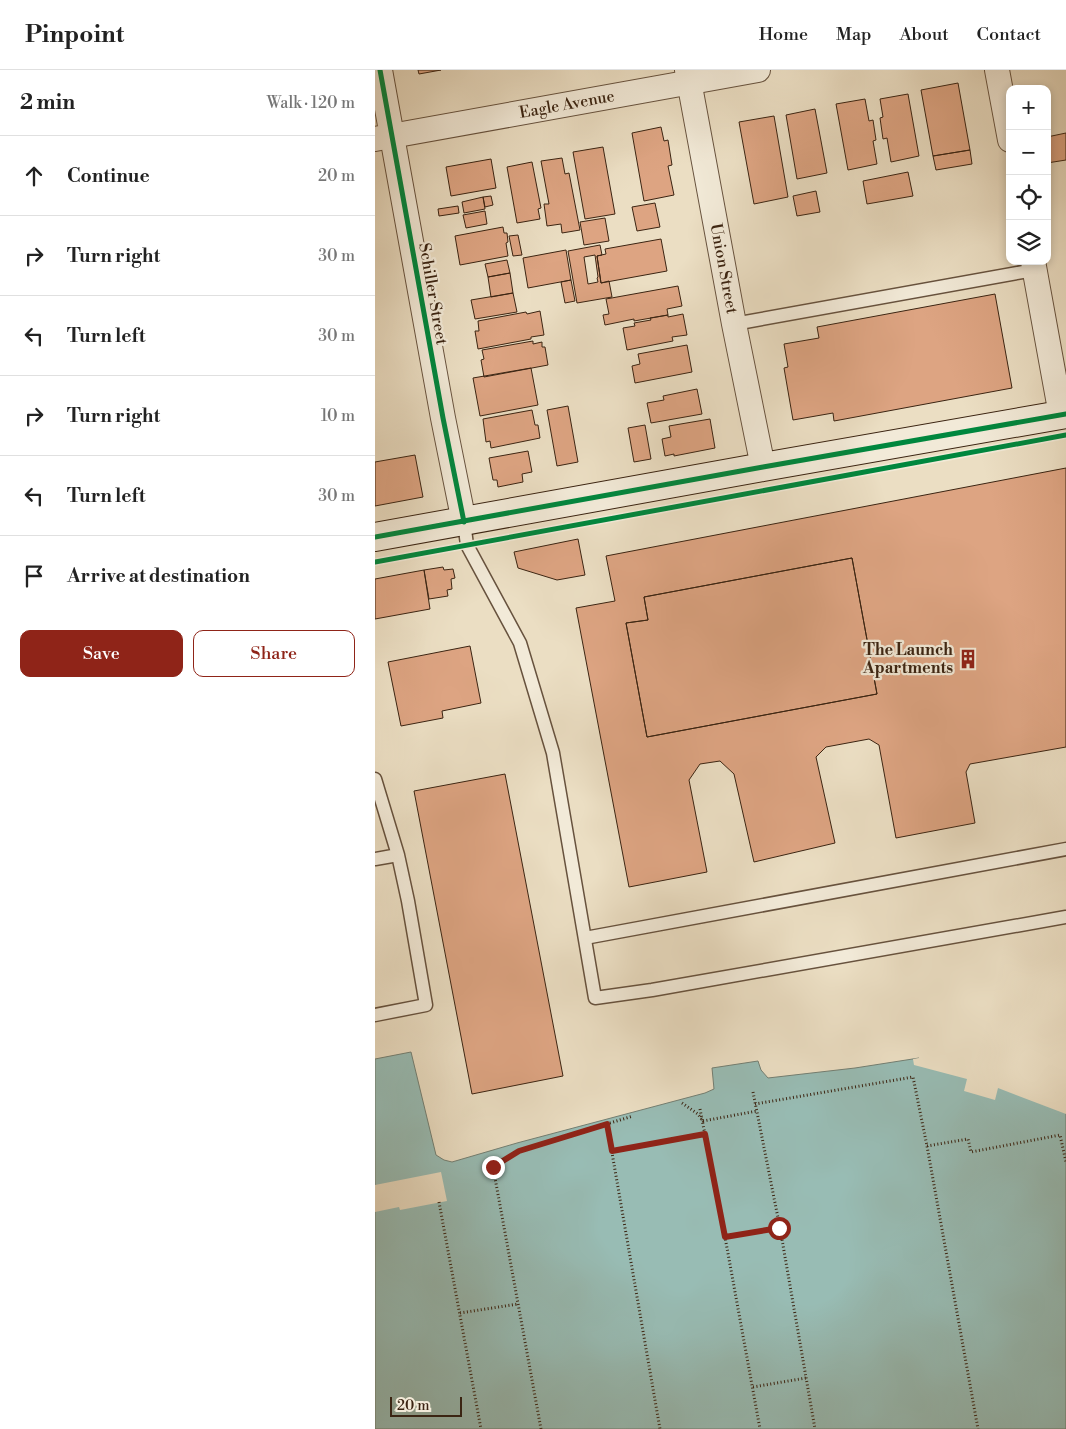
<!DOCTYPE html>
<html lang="en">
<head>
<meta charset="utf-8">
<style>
  body { margin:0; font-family:"Libre Bodoni",serif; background:#f6f6f6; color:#222 }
  .controls { position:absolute; right:15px; top:15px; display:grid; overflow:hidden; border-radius:10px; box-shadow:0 2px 8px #0003 }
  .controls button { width:45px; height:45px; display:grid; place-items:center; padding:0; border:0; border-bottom:1px solid #e0e0e0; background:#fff; color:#222; font:25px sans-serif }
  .scale { position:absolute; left:15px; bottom:12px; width:72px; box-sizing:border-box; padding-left:5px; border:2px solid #3b2412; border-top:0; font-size:14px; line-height:18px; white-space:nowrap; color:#3b2412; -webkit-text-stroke:4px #f2ead8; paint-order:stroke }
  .stop { position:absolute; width:15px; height:15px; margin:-11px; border:4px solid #8f2418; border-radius:50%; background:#fff }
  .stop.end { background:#8f2418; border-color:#fff; box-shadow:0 1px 5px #0008 }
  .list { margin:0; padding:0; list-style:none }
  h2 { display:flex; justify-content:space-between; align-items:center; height:65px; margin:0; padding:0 20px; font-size:21px }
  h2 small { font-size:16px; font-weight:400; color:#767676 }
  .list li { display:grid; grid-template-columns:32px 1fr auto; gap:15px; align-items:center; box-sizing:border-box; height:80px; padding:0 20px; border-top:1px solid #e0e0e0 }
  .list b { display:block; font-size:19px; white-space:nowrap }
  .list em { font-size:16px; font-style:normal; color:#767676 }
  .actions { display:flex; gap:10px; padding:15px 20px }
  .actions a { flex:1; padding:11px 0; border:1px solid #8f2418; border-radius:10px; text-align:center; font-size:18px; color:#8f2418 }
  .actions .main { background:#8f2418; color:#fff }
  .icon { flex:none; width:28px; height:28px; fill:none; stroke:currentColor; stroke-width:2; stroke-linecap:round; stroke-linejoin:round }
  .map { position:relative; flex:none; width:691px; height:1359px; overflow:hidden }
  header { display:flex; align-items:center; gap:30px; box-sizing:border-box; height:70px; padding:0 25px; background:#fff; border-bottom:1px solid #e0e0e0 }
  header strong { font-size:24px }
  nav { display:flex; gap:28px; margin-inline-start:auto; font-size:18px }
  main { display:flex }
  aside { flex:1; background:#fff }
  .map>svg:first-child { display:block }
  .water { fill:#98bcb4; stroke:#737f73 }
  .pier { fill:#ebdec3 }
  .building { fill:#dda482; stroke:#3b2412; fill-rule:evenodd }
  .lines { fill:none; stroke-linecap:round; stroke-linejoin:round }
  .lane-casing { stroke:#67523e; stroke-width:15 }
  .street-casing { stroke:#67523e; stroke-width:26 }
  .secondary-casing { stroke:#3b2412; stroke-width:30 }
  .path { stroke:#3b2412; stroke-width:3; stroke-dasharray:1 2.5; stroke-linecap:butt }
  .lane { stroke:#f2ead8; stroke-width:12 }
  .street { stroke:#f2ead8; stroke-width:24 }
  .secondary { stroke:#f2ead8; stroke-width:28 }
  .cycleway-casing { stroke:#f2ead8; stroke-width:8 }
  .cycleway { stroke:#00873e; stroke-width:5 }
  .route { stroke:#8f2418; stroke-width:6 }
  .labels { text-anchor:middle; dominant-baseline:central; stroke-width:4.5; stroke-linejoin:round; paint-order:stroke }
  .street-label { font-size:16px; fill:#3b2412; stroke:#f2ead8 }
  .poi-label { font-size:16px; font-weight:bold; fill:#3b2412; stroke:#f2ead8; text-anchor:end }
</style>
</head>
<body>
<header>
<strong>Pinpoint</strong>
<nav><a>Home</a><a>Map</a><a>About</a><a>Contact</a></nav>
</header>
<main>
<aside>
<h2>2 min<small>Walk · 120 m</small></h2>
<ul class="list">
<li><svg class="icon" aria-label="ahead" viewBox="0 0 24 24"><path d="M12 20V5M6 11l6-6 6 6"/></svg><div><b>Continue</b></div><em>20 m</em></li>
<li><svg class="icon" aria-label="right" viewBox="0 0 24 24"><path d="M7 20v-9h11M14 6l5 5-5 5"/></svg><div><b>Turn right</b></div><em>30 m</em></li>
<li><svg class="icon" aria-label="left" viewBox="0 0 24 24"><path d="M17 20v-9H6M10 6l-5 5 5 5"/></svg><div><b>Turn left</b></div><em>30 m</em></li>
<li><svg class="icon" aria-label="right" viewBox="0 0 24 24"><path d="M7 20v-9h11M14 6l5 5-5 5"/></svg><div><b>Turn right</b></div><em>10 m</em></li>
<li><svg class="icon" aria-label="left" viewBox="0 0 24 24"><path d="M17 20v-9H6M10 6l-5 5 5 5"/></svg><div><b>Turn left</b></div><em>30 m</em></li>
<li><svg class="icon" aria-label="arrive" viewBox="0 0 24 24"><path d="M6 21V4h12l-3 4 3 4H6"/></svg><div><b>Arrive at destination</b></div></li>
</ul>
<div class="actions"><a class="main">Save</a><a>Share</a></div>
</aside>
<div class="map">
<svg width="691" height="1359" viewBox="0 0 691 1359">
  <rect width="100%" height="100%" fill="#ebdec3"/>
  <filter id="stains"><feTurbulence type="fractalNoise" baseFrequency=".004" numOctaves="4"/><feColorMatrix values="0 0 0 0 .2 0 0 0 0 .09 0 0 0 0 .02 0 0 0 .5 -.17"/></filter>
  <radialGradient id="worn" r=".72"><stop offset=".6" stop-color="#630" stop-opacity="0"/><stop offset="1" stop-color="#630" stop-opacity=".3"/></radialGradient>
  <!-- water -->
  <path class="water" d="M36,982L61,1085L69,1090L77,1092L142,1073L330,1023L339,1019L337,998L383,991L386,1000L393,1008L480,998L544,988L691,1026V1359H0V989Z"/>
  <!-- pier -->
  <path class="pier" d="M543,975L680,1022L691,1024V1044L623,1018L620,1030L589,1021L592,1009L539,995L538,989L544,988Z
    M66,1102L72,1131L25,1140L24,1137L0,1142V1115Z"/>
  <!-- building -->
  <path class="building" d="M43,0H66L44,4Z
    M583,13L595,80L558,86L546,20Z
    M533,24L544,86L516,92L512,68L508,69L505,48L508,47L505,29Z
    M490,29L494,51L498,50L501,70L498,71L502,94L473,100L461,34Z
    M440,39L452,103L422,109L411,45Z
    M399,46L413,127L379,134L364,52Z
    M286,57L289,71L293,70L297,95L293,96L299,125L269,131L257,63Z
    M691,63V90L672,93V67Z
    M228,77L240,144L210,149L198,82Z
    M595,80L597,94L561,100L558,86Z
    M187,88L190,104L194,103L205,160L187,163L186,154L172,156L169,134H174L166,91Z
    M116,89L121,118L76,126L71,97Z
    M157,92L166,138L163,139L165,149L142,153L132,97Z
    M533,102L538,126L492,134L488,111Z
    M441,121L445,142L422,146L418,126Z
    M116,126L118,135L110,137L108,127Z
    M108,127L110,139L89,143L87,132Z
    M280,133L285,157L262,161L257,137Z
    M83,136L84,143L64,146L63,139Z
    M110,141L112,154L91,158L88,145Z
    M230,148L234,171L209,175L205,152Z
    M128,157L129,163H132L133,172L131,173L133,186L85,195L80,166Z
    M143,165L147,185L138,186L134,166Z
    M286,169L292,201L226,213L222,186L231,184L230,179Z
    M225,175L227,185L222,186L226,213L234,211L237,227L202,233L193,181ZM220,185L223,207L222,208L223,212L213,214L209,187Z
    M191,180L196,210L153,218L148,188Z
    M132,190L135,203L113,207L110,194Z
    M135,203L138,223L116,227L113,207Z
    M196,210L200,231L190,233L186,212Z
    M303,216L307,236L292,239L293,245L259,251V249L230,255L228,245L234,244L231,229Z
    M138,223L142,242L100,249L96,230Z
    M620,224L637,318L459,351L458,343L418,350L409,298L413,297L409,274L444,268L442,257Z
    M165,241L169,265L156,267V269L103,279L100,261H104L103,251L151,242L152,244Z
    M308,244L312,265L297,267L298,271L252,280L248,258L260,256L259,253L276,250L275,248L293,245V247Z
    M158,271V274L167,272V277H170L173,295L109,307L106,290L109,289L107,280Z
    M312,275L317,302L260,313L257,296L265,294L263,284Z
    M156,298L163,335L105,346L98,308Z
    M322,319L327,344L276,353L272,333L289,330L288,326Z
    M193,336L203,392L182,396L172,340Z
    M157,340L160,355H163L165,368L116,378L115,371L111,372L108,349Z
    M335,349L340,378L299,386V384L290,386L287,369L296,367L294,356Z
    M270,355L276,389L259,392L253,358Z
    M153,381L157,402L147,404L148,412L123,417L122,410H118L114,388Z
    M40,385L48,427L0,436V392Z
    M691,398V677L595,694L591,702L600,753L521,768L504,675L494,669L451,677L441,687L460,773L379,792L359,704L345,691L325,694L314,710L332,802L254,817L201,538L240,531L231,486ZM477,488L502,624L272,667L251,553L273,550L269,527Z
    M203,469L210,505L182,510L143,498L139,482Z
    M477,488L502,624L272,667L251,553L273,550L269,527Z
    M68,497L69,500L78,499L80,508L76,509L77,519L72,520L73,526L54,529L49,500Z
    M49,500L55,539L0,549V509Z
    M95,576L106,633L67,641L68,648L26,656L13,592Z
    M130,704L188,1006L97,1024L39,721Z"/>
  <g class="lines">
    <defs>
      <path id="lane" d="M359,254L659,200
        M89,452L92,475L145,573L178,683L220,928L277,920L691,847
        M0,709L23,785L0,789
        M210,868L691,779
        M0,945L51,935L33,831L23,785"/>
      <g id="street">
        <path d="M5,0L68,348L89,452"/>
        <path id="s1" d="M312,0L359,254L388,397"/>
        <path d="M622,0L635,70"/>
        <path id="s2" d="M0,69L383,0"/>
        <path d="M658,191L686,345"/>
      </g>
      <path id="secondary" d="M0,467L388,397L691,344"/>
    </defs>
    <!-- lane casing -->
    <use href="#lane" class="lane-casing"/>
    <!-- street casing -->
    <use href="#street" class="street-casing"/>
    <!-- secondary casing -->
    <use href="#secondary" class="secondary-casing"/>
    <!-- path -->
    <path class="path" d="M378,1022L405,1158L440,1359
      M307,1033L323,1044L328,1051L382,1041
      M380,1034L538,1007L552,1076L603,1359
      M325,1039L350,1167L385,1359
      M232,1054L285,1359
      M552,1076L593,1069L596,1082L685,1065L691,1092
      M237,1081L330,1064
      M64,1132L106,1359
      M350,1167L405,1158
      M85,1243L143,1234
      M378,1317L431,1308
      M166,1359L118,1097L143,1081L258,1046"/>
    <!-- lane -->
    <use href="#lane" class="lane"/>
    <!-- street -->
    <use href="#street" class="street"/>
    <!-- secondary -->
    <use href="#secondary" class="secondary"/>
    <defs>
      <path id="cycleway" d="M5,0L68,348L89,452
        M0,467L388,397L691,344
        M0,492L691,365"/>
    </defs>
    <!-- cycleway casing -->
    <use href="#cycleway" class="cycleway-casing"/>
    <!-- cycleway -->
    <use href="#cycleway" class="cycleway"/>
  </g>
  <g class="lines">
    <!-- route -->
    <path class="route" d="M118,1097L144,1081L232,1054L237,1081L330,1064L350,1167L404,1158"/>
  </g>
  <!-- icons -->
  <defs>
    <symbol id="building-bare" viewBox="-9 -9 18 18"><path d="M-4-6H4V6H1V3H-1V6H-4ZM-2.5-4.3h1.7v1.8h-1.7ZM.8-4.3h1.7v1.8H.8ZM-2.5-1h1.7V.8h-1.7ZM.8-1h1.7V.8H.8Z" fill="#8f2418" stroke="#f2ead8" stroke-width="2.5" paint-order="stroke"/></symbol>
  </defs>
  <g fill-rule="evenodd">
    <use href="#building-bare" x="579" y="575" width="28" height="28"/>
  </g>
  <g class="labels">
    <!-- street labels -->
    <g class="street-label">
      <text stroke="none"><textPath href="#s2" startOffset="195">Eagle Avenue</textPath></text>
      <text stroke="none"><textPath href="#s1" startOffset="202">Union Street</textPath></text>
      <text transform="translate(58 224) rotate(80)">Schiller Street</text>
    </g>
    <!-- poi labels -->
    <g class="poi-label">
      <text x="578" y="580">The Launch<tspan x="578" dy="18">Apartments</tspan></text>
    </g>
  </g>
  <rect width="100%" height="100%" filter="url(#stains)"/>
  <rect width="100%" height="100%" fill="url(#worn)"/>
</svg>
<div class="controls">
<button>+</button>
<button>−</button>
<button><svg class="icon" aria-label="locate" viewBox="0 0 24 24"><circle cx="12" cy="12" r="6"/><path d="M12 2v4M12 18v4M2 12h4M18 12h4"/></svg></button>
<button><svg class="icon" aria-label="layers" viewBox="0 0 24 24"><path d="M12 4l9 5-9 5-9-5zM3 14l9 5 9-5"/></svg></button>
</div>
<div class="scale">20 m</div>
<div class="stop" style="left:404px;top:1158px"></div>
<div class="stop end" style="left:118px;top:1097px"></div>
</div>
</main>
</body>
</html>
